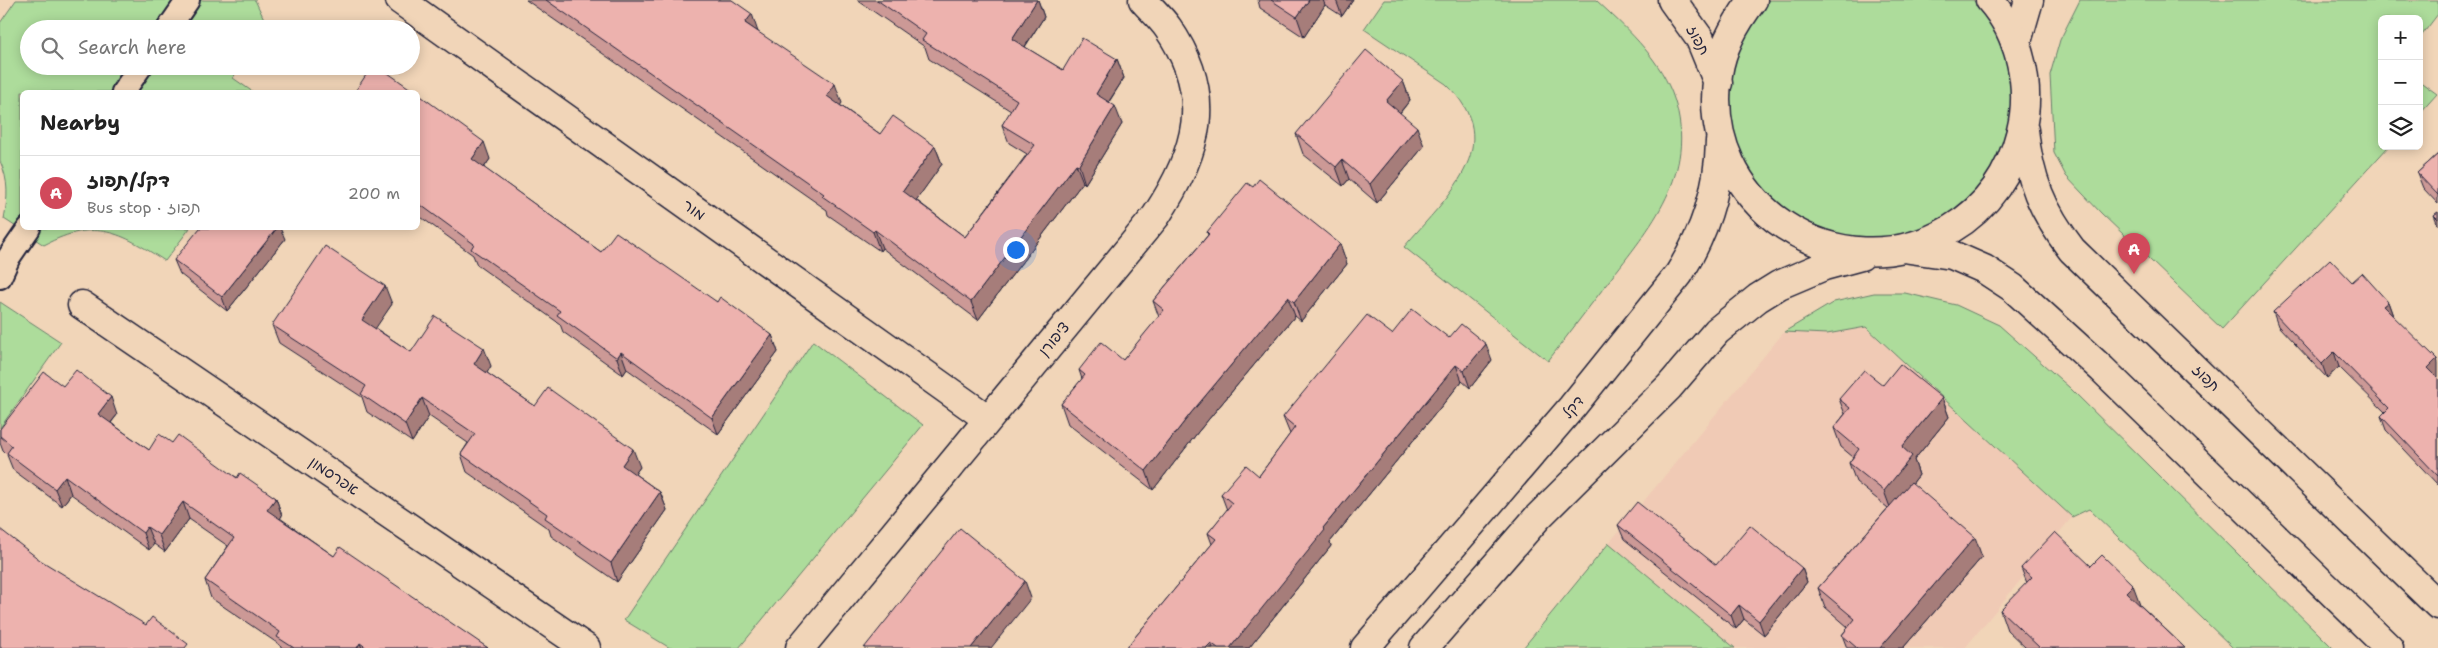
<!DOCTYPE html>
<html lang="en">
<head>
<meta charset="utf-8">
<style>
  body { margin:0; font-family:"Shantell Sans","Playpen Sans Hebrew",sans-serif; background:#f6f6f6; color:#222 }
  .controls { position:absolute; right:15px; top:15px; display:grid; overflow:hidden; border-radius:8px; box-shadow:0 2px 12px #0003 }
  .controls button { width:45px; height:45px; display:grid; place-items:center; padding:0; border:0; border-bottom:1px solid #e0e0e0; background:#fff; color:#222; font:25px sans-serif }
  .you { position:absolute; left:1015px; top:249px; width:18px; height:18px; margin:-12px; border:4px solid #fff; border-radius:50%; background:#1a73e8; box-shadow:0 0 0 8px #1a73e833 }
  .badge { display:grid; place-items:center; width:32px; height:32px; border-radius:50%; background:#d1495b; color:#fff; font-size:16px; font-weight:700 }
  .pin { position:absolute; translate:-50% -41px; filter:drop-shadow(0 1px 2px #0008) }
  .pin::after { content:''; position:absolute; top:26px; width:18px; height:15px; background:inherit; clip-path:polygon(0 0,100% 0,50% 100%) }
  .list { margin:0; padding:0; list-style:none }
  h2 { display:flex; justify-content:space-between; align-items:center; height:65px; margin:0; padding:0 20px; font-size:21px }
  h2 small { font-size:16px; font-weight:400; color:#767676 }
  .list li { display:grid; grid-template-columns:32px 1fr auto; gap:15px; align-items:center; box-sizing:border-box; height:75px; padding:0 20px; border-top:1px solid #e0e0e0 }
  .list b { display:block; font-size:19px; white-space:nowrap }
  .list p { margin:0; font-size:16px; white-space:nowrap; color:#767676 }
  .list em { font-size:16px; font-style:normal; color:#767676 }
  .icon { flex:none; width:28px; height:28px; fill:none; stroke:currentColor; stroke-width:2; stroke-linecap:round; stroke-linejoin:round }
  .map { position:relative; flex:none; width:2438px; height:648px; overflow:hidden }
  .search { position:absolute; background:#fff; box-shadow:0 2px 12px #0003; left:20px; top:20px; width:400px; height:55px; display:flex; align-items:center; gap:12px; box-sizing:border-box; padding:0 18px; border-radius:28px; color:#767676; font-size:19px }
  .panel { position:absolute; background:#fff; box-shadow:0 2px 12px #0003; left:20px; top:90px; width:400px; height:140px; border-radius:8px }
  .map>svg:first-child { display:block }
  .built { fill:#f0cab5 }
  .green { fill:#addc9b; stroke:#687f6b }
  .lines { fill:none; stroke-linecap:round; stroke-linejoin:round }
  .pedestrian-casing { stroke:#22223b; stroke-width:26 }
  .minor-casing { stroke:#22223b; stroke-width:31 }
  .tertiary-casing { stroke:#22223b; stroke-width:31 }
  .pedestrian { stroke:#f1d5b8; stroke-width:22 }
  .minor { stroke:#f1d5b8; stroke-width:28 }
  .tertiary { stroke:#f1d5b8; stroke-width:28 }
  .wall { fill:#cc9996; stroke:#22223b }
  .shaded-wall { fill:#a67d7a; stroke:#22223b }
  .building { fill:#edb2ae; stroke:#22223b }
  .labels { text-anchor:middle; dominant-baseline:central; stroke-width:4.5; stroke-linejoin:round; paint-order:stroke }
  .street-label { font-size:15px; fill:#22223b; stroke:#f1d5b8 }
</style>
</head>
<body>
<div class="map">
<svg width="2438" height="648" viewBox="0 0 2438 648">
  <rect width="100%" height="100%" fill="#f1d5b8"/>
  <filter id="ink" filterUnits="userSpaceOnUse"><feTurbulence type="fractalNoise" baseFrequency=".02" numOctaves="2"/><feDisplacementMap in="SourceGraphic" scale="10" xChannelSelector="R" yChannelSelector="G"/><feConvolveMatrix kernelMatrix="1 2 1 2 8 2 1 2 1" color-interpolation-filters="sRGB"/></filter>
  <g filter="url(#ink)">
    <!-- built -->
    <path class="built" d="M1866,327L2072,517L1965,648H1735L1609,543L1784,332L1827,334Z"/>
    <!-- green -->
    <path class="green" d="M16,0H255L266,23L262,29H29V66H240L233,78L253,92H22V228H190L165,261C120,232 96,218 44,245L4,219C8,197 9,181 0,161V23Z
      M1384,0H1596C1625,27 1657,55 1672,93C1700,167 1655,222 1612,277C1591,305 1569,333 1548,361L1404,247C1445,198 1510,145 1446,84L1364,29Z
      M1769,0H1973C2025,55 2024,135 1977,193C1966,207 1950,215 1934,223C1924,227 1913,235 1903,237C1887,239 1865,240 1850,239C1839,238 1805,226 1796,220C1789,215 1783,208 1777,202C1750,177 1736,154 1730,118C1725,77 1737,28 1769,0Z
      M2080,0H2438V14L2419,39V19H2382V146H2389L2222,329L2101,213L2066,176L2054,153L2050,75L2060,40Z
      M2419,81L2437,94L2419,114Z
      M1874,293H1905L1956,305L1999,325L2070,388L2333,648H2233L2089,509L2072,517L1866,327L1827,334L1784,332L1834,302Z
      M0,302L61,342L0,428Z
      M813,341L923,425L739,648H670L624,620Z
      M1609,543L1735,648H1523Z"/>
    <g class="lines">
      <defs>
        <path id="pedestrian" d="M168,29L188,0
          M123,92L141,66
          M0,277L9,257L29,228"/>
        <path id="minor" d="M400,0L988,419
          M2016,45L2029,0
          M82,305L586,648
          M800,648L1156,216C1198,152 1215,96 1168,28C1161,18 1151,9 1143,0"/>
        <path id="tertiary" d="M1672,0L1700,39L1718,83
          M1753,0C1736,22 1722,46 1718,74C1698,205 1839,296 1951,229C1988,207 2011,172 2021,131C2032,87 2020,34 1990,0
          M2024,130C2029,179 2042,211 2072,250L2438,605
          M1910,249L1952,255L1984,269L2013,288L2102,369L2389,648
          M1365,648L1572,407L1679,274C1705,232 1719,190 1720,141
          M1424,648L1537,518L1669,387L1717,331L1758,298L1779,285L1824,266L1861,256"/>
      </defs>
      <!-- pedestrian casing -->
      <use href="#pedestrian" class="pedestrian-casing"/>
      <!-- minor casing -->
      <use href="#minor" class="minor-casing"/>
      <!-- tertiary casing -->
      <use href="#tertiary" class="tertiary-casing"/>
      <!-- pedestrian -->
      <use href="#pedestrian" class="pedestrian"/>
      <!-- minor -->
      <use href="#minor" class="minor"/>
      <!-- tertiary -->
      <use href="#tertiary" class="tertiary"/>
    </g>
    <!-- wall -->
    <path class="wall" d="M526,0H732L758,32L842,103L840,105L880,134L935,146L942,164L916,200L965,237L1027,154L1009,143L1002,125L1011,111L929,59L925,47L857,0H1038L1044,17L1025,47L1063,70L1117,59L1124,78L1109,102L1122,124L1085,184L1083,182L978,320L882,248L880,251L828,215L827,210Z
      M1258,0H1353L1342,16L1325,5L1304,37L1260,8Z
      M1403,81L1410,100L1400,113L1424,146L1377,203L1349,179L1343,186L1303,154L1296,134Z
      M418,94L490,159L484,168L601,252L717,302L772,335L778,352L718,434L627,369L623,375L563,332L560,324L477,265L473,255L418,215Z
      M2438,154V204L2423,188L2417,173Z
      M2438,212V225L2434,215Z
      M1207,232L1340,244L1347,264L1301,321L1295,316L1198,432L1153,490L1068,424L1061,404L1082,379L1079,370L1123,360L1159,317L1153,301L1208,235Z
      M285,239L227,311L180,274L174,260Z
      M2352,282L2388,302L2393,316L2438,378V485L2386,430L2381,416L2385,412L2339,367L2327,378L2278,326L2273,312Z
      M392,304L375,328L411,352L491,366L487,373L535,406L640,467L635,474L660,492L667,510L617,582L551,536L549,529L467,472L461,454L468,443L429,416L412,442L367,412L362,397L279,343L272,325Z
      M1392,334L1449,338L1492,360L1470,388L1462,381L1330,542L1331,546L1249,648H1126L1212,544L1208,533L1227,510L1221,494L1259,476L1290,434L1283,417Z
      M1883,385L1942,398L1949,417L1914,460L1919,475L1912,484L1982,557L1903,648H1847L1842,635L1848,627L1825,607L1818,588L1888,508L1856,482L1849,463L1853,457L1841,447L1834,428L1845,414L1839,399Z
      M63,386L117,415L111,423L149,450L172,443L276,498L282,516L280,518L334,556L488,648H281L280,645L211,598L205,580L228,546L189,519L165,552L154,544L149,550L71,494L62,506L13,470L7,455L3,451L0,443V429Z
      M1618,525L1716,565L1802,568L1807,582L1764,635L1744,619L1736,629L1624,539Z
      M2091,566L2140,604H2139L2185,648H2026L2007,630L2000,610L2027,583L2021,568Z"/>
    <!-- shaded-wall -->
    <path class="shaded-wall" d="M1037,0H1038L1044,17L1018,57L1012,39Z
      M1309,0H1323L1325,5L1304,37L1297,17Z
      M1336,0H1353L1342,16Z
      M752,14L758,32L745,23Z
      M1117,59L1124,78L1102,112L1096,94Z
      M1403,81L1410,100L1393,121L1386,101Z
      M835,84L842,103L834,114L827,96Z
      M1115,106L1122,124L1085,184L1079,165Z
      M1417,127L1424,146L1377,203L1370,184Z
      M484,142L490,159L478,176L472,159Z
      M935,146L942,164L910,209L903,191Z
      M1342,160L1349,179L1343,186L1336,167Z
      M1076,164L1083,182L978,320L971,302Z
      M277,228H280L285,239L227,311L222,297Z
      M875,230L882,248L880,251L873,232Z
      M1340,244L1347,264L1301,321L1294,302Z
      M385,286L392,304L369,338L362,320Z
      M1288,297L1295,316L1198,432L1153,490L1146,471L1191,413Z
      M2388,302L2393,316L2383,306Z
      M772,335L778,352L718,434L712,418Z
      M1486,344L1492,360L1470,388L1464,371Z
      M484,348L491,366L480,382L474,364Z
      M621,352L627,369L623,375L617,358Z
      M2334,352L2339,367L2327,378L2322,364Z
      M2437,359L2438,363V377L2433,382L2428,368Z
      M1456,365L1462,381L1330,542L1331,546L1249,648H1230L1323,528Z
      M111,397L117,415L104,431L98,414Z
      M422,398L429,416L412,442L405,424Z
      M1942,398L1949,417L1914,460L1919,475L1891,510L1884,491L1902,447Z
      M633,449L640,467L628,483L622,465Z
      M65,476L71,494L62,506L55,489Z
      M660,492L667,510L617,582L611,563Z
      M276,498L282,516L274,527L267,510Z
      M183,502L189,519L165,552L159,535Z
      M147,527L154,544L149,550L143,533Z
      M1975,537L1982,557L1903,648H1880Z
      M1802,568L1807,582L1764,635L1759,621Z
      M1025,581L1031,598L991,648H971Z
      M2133,585L2140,604L2133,611L2126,592Z
      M1739,605L1744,619L1736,629L1731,615Z
      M360,643L362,648H357Z
      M1211,643L1213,648H1206Z"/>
    <!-- building -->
    <path class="building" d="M546,0H732L752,14L745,23L835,84L827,96L880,134L893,116L935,146L903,191L965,237L1035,145L1002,125L1017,100L922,40L926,34L877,0H1037L1012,39L1063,70L1082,38L1117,59L1096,94L1115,106L1079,165L1076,164L971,302L875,230L873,232L822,196L824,194Z
      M1271,0H1309L1297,17Z
      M1366,50L1403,81L1386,101L1417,127L1370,184L1342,160L1336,167L1296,134Z
      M372,66H378L415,92H359L356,90Z
      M418,94L484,142L472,159L601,252L616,232L717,302L720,297L772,335L712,418L621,352L617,358L557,315L560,311L471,249L474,244L418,203Z
      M2438,154V195L2417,173Z
      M1259,179L1340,244L1294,302L1288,297L1191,413L1146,471L1061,404L1085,375L1079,370L1101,342L1123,360L1164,310L1153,301L1209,234L1207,232L1247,183L1253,187Z
      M2438,212V219L2434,215Z
      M200,228H277L222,297L174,260Z
      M325,246L385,286L362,320L411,352L435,316L484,348L474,364L535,406L548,388L633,449L622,465L660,492L611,563L545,518L547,514L461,454L475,434L422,398L405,424L361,394L366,386L272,325Z
      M2330,259L2352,282L2362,273L2388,302L2383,306L2437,359L2428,368L2438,378V476L2381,416L2389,408L2334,352L2322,364L2273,312Z
      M1412,309L1449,338L1461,324L1486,344L1464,371L1456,365L1323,528L1325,530L1230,648H1218L1211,643L1206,648H1126L1216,539L1208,533L1232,503L1221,494L1246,465L1259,476L1295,427L1283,417L1367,315L1392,334Z
      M1900,364L1942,398L1902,447L1912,456L1884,491L1849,463L1859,449L1834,428L1850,408L1839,399L1864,370L1883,385Z
      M76,370L111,397L98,414L149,450L159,434L172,443L178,435L237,478L240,473L276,498L267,510L334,556L340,547L488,648H367L360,643L357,648H294L277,637L280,632L205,580L234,538L183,502L159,535L147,527L143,533L65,476L55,489L7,453L12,446L0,436V429L44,372L63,386Z
      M1911,482L1975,537L1880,648H1857L1842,635L1855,619L1818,588Z
      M1637,502L1716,565L1750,525L1802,568L1759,621L1739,605L1731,615L1618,525Z
      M960,528L1025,581L971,648H864Z
      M0,529L40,560L146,625L152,617L188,644L185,648H0Z
      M2055,532L2091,566L2102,555L2133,585L2126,592L2185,648H2040L2000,610L2032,577L2021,568Z"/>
  </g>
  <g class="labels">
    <!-- street labels -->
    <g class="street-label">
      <text transform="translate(1698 40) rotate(62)">תפוז</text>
      <text transform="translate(694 210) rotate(35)">מור</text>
      <text transform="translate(1054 339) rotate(-50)">ציפורן</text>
      <text transform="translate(2206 378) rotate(44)">תפוז</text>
      <text transform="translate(1573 407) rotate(-50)">דקל</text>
      <text transform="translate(334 476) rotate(34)">אפרסמון</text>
    </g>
  </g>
</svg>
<div class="controls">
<button>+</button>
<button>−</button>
<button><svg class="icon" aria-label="layers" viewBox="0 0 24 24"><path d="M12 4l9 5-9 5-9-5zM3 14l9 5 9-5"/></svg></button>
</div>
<div class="you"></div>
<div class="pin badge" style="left:2134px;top:274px">A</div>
<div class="search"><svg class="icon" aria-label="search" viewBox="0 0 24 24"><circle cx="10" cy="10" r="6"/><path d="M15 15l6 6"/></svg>Search here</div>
<section class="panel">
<h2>Nearby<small></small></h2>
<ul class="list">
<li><span class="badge">A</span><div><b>דקל/תפוז</b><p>Bus stop · תפוז</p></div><em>200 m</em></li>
</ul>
</section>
</div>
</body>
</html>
